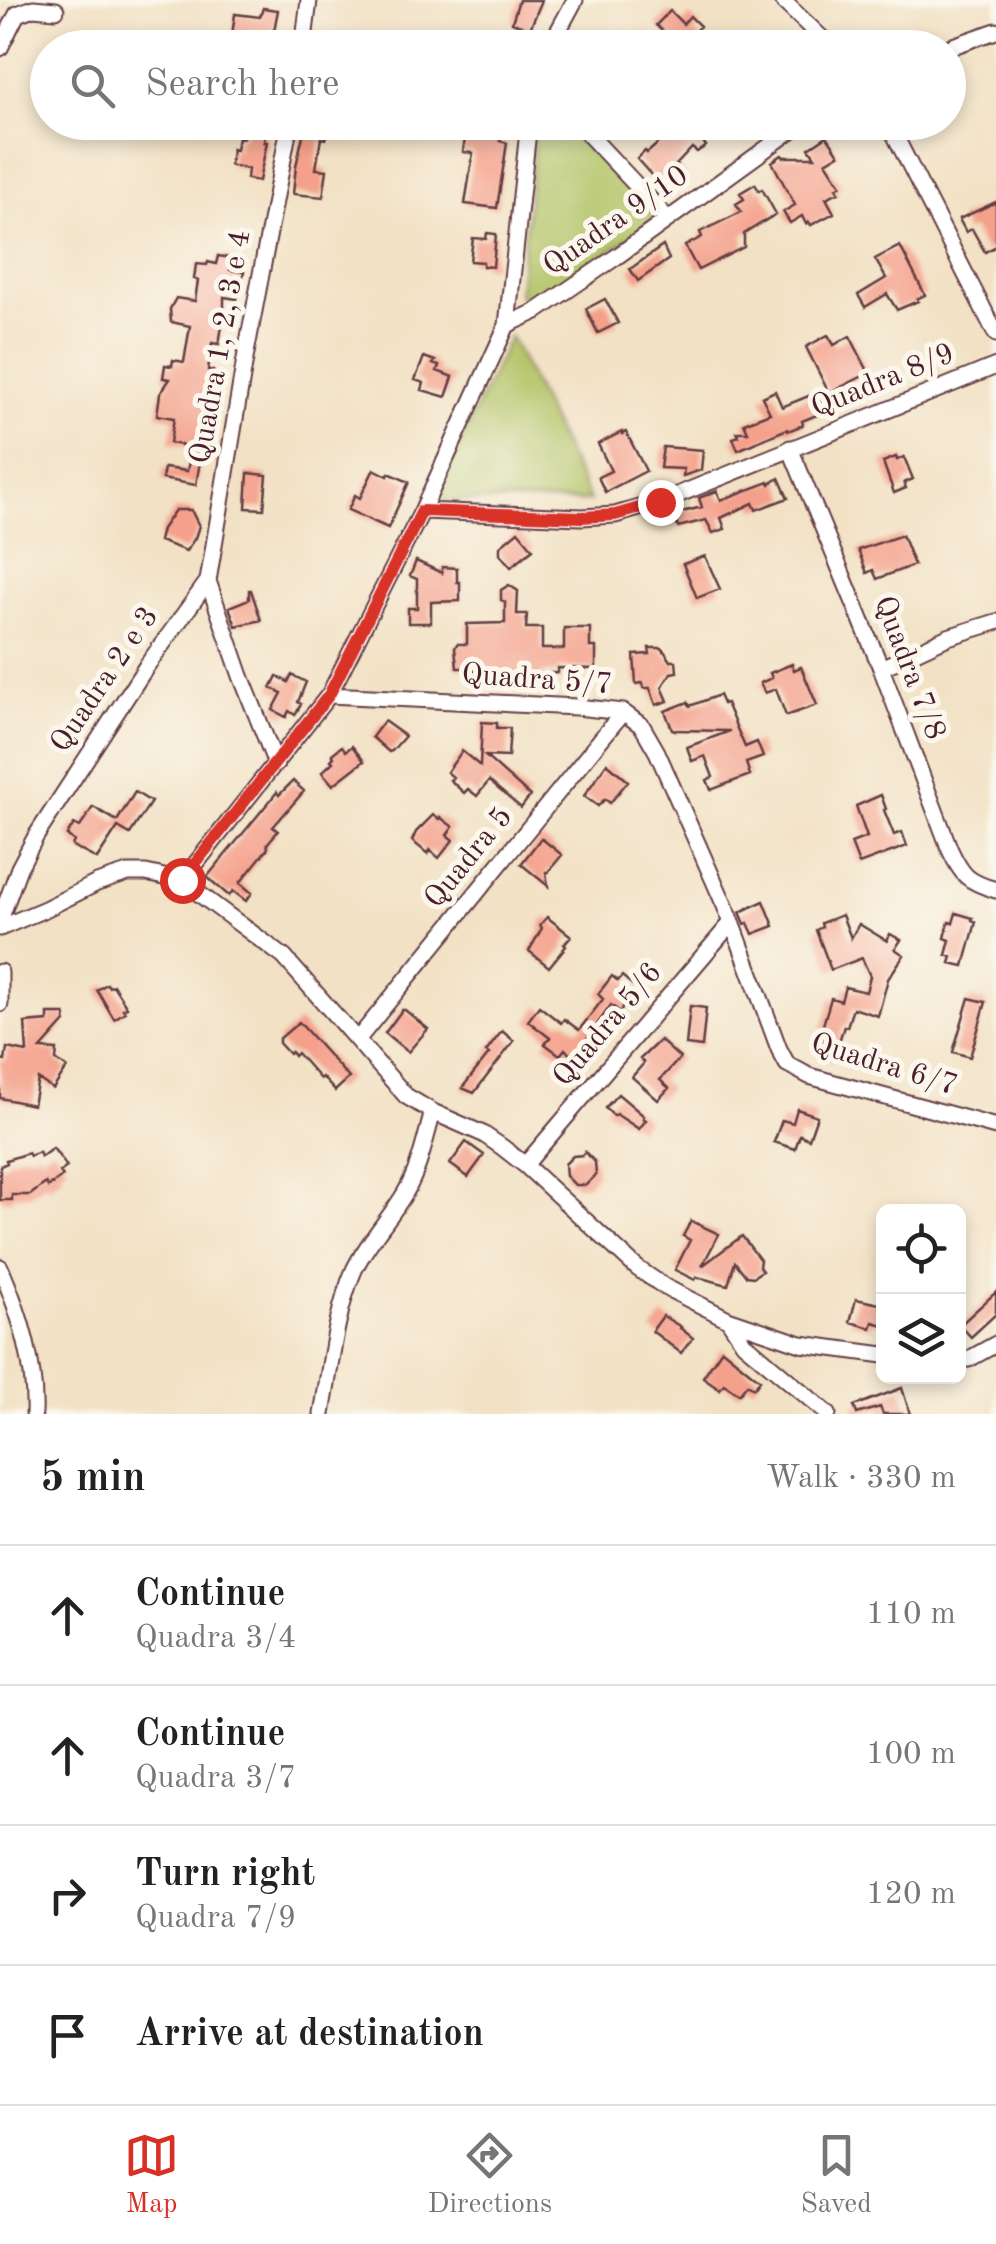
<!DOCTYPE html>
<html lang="en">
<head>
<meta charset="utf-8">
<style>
  body { margin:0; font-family:"Old Standard TT",serif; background:#f2f2f2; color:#222 }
  .controls { position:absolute; right:30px; bottom:30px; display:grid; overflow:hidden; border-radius:15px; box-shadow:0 5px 15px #0003 }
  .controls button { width:90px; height:90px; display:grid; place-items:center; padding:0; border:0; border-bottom:2px solid #e0e0e0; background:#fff; color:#222; font:50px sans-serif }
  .stop { position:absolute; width:30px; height:30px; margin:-22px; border:8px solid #d93025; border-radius:50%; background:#fff }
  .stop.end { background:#d93025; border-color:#fff; box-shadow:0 2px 10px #0008 }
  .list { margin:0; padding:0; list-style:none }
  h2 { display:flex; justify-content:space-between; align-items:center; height:130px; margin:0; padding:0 40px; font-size:42px }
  h2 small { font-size:32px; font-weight:400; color:#767676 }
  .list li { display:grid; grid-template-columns:65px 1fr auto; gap:30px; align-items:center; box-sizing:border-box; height:140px; padding:0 40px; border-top:2px solid #e0e0e0 }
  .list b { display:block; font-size:38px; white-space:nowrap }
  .list p { margin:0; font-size:32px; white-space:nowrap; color:#767676 }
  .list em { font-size:32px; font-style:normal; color:#767676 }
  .icon { flex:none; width:55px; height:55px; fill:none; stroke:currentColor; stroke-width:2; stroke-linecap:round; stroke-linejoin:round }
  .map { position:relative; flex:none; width:996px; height:1414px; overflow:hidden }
  .search { position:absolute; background:#fff; box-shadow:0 5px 15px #0003; left:30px; right:30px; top:30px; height:110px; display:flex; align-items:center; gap:25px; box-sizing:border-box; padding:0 35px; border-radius:55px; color:#767676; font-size:38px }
  .sheet { height:690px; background:#fff }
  nav { display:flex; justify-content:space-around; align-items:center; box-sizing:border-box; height:140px; border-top:2px solid #e0e0e0; background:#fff; font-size:28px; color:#767676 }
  nav a { display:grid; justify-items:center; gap:5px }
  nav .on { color:#d93025 }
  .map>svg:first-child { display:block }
  .green { fill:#b1c265; stroke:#7e7048; stroke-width:2.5 }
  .building { fill:#f4a08b }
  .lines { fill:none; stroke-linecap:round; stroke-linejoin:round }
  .minor-casing { stroke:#633c42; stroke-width:19 }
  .minor { stroke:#fff; stroke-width:15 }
  .route { stroke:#d93025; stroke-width:12 }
  .labels { text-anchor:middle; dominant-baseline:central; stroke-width:10; stroke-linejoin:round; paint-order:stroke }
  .street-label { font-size:30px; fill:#4a1f2b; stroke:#fbf7ec }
</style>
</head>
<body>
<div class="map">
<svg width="996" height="1414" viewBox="0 0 996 1414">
  <rect width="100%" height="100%" fill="#fbf7ec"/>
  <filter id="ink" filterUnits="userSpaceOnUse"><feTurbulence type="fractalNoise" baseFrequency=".01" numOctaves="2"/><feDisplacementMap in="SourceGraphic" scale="20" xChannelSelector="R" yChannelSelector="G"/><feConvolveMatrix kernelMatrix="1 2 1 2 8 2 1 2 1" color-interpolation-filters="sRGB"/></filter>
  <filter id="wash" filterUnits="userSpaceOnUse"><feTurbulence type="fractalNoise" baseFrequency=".0048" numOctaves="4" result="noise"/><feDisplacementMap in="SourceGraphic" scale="40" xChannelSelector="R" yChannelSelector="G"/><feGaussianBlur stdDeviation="2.25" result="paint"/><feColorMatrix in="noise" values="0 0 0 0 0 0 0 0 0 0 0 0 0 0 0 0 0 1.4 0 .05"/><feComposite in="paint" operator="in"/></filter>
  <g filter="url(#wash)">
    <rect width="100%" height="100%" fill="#f2e1c4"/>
    <!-- green -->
    <path class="green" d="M536,123H563L652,212L651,222L531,306L522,298L519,292Z
      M510,336L590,501H433Z"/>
    <g id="blocks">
      <!-- building -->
      <path class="building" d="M519,0H542L530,29L512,22Z
        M263,8L278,10L273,36L261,35L260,40L232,35L235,14L260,17Z
        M670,11L683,24L690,16L700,26L694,32L708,48H679L656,25Z
        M246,122H267L264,142H267L259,181L247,179L248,169L230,165L232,149L236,150L238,137L243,138Z
        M306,122H328L326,139L321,138L316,169L327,170L323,197L293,194L296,166Z
        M667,122H698L687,133L701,139L706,146L697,152L692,148L676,165L682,171L672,181L670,179L665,185L663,183L661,186L637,159L645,151L647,153L654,147L672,128Z
        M466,130L478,132V135L500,138V141L507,143L497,208L465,204L473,153L463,152Z
        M827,136L839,154L826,162L841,185L837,188L839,192L826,198L834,213L811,225L809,222L806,224L802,216L790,223L783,212L795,205L772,162L782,155L784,157H815L809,148Z
        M755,184L759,191L762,189L776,214L744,234V247L698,270L685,246L702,237L700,232L741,212L736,204L744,199L740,193Z
        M996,202V246L985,252L972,229L966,232L959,219Z
        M487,233L496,234L493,267L483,266V262L470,261L473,238L486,239Z
        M663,246L669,259L638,281L630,269Z
        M900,246L925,295L917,299L918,301L897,310L887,294L865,307L858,295L886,278L875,259Z
        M218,256L231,258L230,270L244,272L237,299L224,297V314L219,344L212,343L208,370L213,371L201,435L204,438L196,485L162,479L164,468L187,471L192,447L170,443L174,418L157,415L160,394L170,379L163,378L165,365L172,366L173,360L184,362L190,326L171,322L170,309L176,298L195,301L198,280L194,279L196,264L207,265L208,262L216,264Z
        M605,299L618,323L598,333L586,309Z
        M828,335L834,345L850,336L869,373L829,393L806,347Z
        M424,357L435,361L433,364L439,366L437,371L453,377L446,397L422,390L424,383L415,380Z
        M775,391L782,407L816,393L824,412L802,421L803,425L788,431L787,429L738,450L733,438L739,436L737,432H748L744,423L770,413L762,397Z
        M622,432L623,434L626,432L646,471L605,492L598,477L611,471L598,444Z
        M663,447L703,450L701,470L683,476L684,469L660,468Z
        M896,457L897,460L904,457L913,479L904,483L906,488L894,493L883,462Z
        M374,469L388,476L389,473L409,482L388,528L348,510L355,495L360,498Z
        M248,473L267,475L264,509L246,508Z
        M779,478L788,498L756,510L753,503L721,518L725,529L713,533L706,520L678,527L674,514L702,507L699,498L717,491L721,500L769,482L770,484Z
        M175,510H191L199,526L195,538L186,551L159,541L162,529Z
        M518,531L533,549L511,567L500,554V546Z
        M902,535L914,565L877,579L873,570L867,573L858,550Z
        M705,556L720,589L697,598L683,564Z
        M416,561L442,573V567L457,568V582H460V601L431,602V623H408V608H417V579L410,576Z
        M509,585L518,591L517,614H527L526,628H542V649H564V628H590V647H596V669L558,668V673H542L541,681H519L501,680V671H472V668H457L455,648L457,644H467V624L505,623V602L501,600V590Z
        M249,590H251L261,620L236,626L229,607L249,599Z
        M649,648H662L671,661H676L677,672L671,673L662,687L668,701L656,705L650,688H644L643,683L636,684L634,655L650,654Z
        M792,664L794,670L801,667L817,705L786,716L776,689L765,693L760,683L772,678L770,673Z
        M292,675L306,682L298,702L301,704L295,715L289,711L286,717L273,710L282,693L271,688L277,676L288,682Z
        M719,695L723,704L726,703L745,747L757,742L763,757L746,763L750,775L711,790L707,780L713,777L705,756L692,761L687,747L730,731L675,730L672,729L665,711L688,702L690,706Z
        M384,721L405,736L392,751L389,752L372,737Z
        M482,722L497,723V728H510L508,757L485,756L530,796L521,808L489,781L477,796L468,789L464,793L450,780L453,777L447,772L462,751L480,766Z
        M342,746L346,751L352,746L364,761L333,785L322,772L333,762L331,760L334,757L332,754Z
        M607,763L628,781L610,803L605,799L598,806L584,796Z
        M293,781L304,791L273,827L278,831L267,844L268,848L240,883L252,893L246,901L233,891L229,896L207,877L277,792L279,795Z
        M135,792L151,802L130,834L118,827L97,859L72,846L74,841L67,835L74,824L80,827L93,807L117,821Z
        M881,795L886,809L884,810L894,835L902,832L907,846L859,864L851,843L867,837L856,806Z
        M433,815L439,819L440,817L453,827L447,835L453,840L439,858L430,850L428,854L412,841L416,832Z
        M541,838L562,855L548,872H546L548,886L521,864Z
        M764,901L774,926L753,934L748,923L745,924L740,912Z
        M956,913L973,918L972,920L976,922L964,966L950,963L952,957L946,955L950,940L945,938L949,922L953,923Z
        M842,915L851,938L859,924L887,941L890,934L901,940L895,949L904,955L888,979L878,1016L853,1008L847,1027L844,1026L833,1060L823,1057L824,1054H821L826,1034L821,1032L831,998L841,1001L845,987L866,992L870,976L862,958L831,970L816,930L822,927L821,923Z
        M547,917L571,936L564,944L566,946L549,967L529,951L542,928L540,925Z
        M612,976L618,981L622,976L641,992L627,1010L623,1007L620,1012L611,1005L573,1058L565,1049L560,1055L545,1044L550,1038L528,1021L539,1006L561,1023L564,1019L579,1030L603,999L598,994Z
        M107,984L109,987L113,985L127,1007L123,1009L125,1012L114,1019L97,990Z
        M969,998L986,1002L970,1057L953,1052Z
        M690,1006L706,1008L702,1047L686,1045Z
        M402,1010H405L428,1029L408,1052L385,1033Z
        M48,1014H65V1022L41,1049L57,1050L56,1060L67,1068L53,1089L38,1079L33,1105L0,1098V1060L5,1061L7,1048L27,1052L25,1023L48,1021Z
        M299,1022L349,1078L335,1091L322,1077L320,1079L297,1053L294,1056L291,1052L289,1054L279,1043V1039Z
        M502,1031L514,1041L474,1093L462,1088L489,1054L486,1052Z
        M660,1040L680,1058L660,1080L669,1088L658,1100L632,1077L644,1063L640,1059Z
        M618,1094L644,1116L643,1118L646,1120L639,1129L616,1114L614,1116L605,1108Z
        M797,1109L817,1116L809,1139L800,1135L795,1149L774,1142L782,1120L793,1123Z
        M466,1142L484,1155L468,1177L450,1164Z
        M53,1148L67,1167L60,1172L63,1176L48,1187L46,1183L30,1195H12V1200H0V1166L7,1163L6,1160L28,1153L30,1156L39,1152L41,1157Z
        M585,1152L595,1162L596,1175L586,1185H575L566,1176L565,1164L573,1156L583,1155Z
        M691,1221L719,1234L702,1266L742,1236L760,1260L759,1267L762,1271L753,1277L746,1276L735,1262L728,1285L697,1277L695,1280L675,1270L690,1240L683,1236Z
        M996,1292V1314L971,1337L960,1325Z
        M856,1299L884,1305V1325L873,1322L871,1328L850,1322Z
        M663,1316L681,1327L680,1328L693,1338L681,1353L652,1331Z
        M722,1349L760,1380L754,1388L747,1384L739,1394L724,1384L720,1389L703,1377Z
        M902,1388L910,1414H883L880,1407L857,1414L854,1406Z"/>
    </g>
  </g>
  <g filter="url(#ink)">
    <use href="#blocks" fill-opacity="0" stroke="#633c42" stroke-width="2.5"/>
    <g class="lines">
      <defs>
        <path id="minor" d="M782,0L832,48
          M0,48L17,14L33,8L56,10
          M303,48L309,0
          M549,48L575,0
          M947,48L996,31
          M577,122L667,218
          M888,122L996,334
          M507,325L537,311L616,257L803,122
          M790,448L881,668L950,850C962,876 968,882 996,890
          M422,511L582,517L615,515L660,502L996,366
          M208,581L241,676L276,764
          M881,668L948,637L996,622
          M329,695L577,707L623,712L642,726L657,752L732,922L779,1049L787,1064L809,1076L996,1127
          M182,881L329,695L422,511L507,325L529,122
          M0,920L19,868L36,836L148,664L208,581L246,353L290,122
          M0,928L45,909L97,883L128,873H146L182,881L284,957L406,1096L433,1112L483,1134L502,1147L525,1165L637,1268L665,1287L728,1319L801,1344L884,1355
          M0,972V1004
          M358,1039L623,712
          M525,1165L732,922
          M0,1267C20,1313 36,1364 34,1414
          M728,1319L744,1343L828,1414
          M958,1360L969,1359L996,1344
          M322,1414C330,1370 336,1311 354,1270C367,1242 389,1220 405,1193C420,1168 425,1139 433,1112"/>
      </defs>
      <!-- minor casing -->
      <use href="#minor" class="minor-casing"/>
      <!-- minor -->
      <use href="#minor" class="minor"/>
    </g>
  </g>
  <g class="lines" filter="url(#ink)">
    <!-- route -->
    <path class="route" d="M182,880L329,695L422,511L582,517L615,515L660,502"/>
  </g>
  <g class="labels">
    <!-- street labels -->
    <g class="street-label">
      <text transform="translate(616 221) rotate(-35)">Quadra 9/10</text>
      <text transform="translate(221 347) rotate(-80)">Quadra 1, 2, 3 e 4</text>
      <text transform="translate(883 381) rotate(-22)">Quadra 8/9</text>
      <text transform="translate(909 668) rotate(69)">Quadra 7/8</text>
      <text transform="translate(105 680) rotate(-56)">Quadra 2 e 3</text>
      <text transform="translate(537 680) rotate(4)">Quadra 5/7</text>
      <text transform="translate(469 858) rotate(-51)">Quadra 5</text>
      <text transform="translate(608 1025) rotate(-50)">Quadra 5/6</text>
      <text transform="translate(884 1065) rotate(17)">Quadra 6/7</text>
    </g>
  </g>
</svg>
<div class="controls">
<button><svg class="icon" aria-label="locate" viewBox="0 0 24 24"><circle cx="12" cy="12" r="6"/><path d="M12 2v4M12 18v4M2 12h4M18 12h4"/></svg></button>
<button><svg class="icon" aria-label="layers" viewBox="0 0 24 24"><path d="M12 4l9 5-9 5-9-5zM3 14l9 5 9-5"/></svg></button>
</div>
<div class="stop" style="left:182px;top:880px"></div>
<div class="stop end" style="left:660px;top:502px"></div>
<div class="search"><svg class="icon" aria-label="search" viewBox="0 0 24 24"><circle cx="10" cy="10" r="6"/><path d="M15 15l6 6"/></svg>Search here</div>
</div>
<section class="sheet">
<h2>5 min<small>Walk · 330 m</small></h2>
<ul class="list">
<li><svg class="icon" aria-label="ahead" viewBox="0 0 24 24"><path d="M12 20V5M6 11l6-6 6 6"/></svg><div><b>Continue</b><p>Quadra 3/4</p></div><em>110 m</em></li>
<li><svg class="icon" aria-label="ahead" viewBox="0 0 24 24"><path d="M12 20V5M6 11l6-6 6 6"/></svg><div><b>Continue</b><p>Quadra 3/7</p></div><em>100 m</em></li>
<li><svg class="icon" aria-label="right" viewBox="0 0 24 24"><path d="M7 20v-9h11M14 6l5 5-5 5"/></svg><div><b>Turn right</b><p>Quadra 7/9</p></div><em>120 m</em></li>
<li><svg class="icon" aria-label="arrive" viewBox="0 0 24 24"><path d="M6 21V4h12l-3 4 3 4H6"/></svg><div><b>Arrive at destination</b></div></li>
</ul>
</section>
<nav>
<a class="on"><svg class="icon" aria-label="map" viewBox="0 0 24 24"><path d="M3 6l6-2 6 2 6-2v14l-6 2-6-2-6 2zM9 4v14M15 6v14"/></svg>Map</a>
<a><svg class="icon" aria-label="directions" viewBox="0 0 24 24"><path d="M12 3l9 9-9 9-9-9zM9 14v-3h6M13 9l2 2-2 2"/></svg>Directions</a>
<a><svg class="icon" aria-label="saved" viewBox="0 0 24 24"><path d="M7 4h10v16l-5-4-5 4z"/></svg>Saved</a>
</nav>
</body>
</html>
